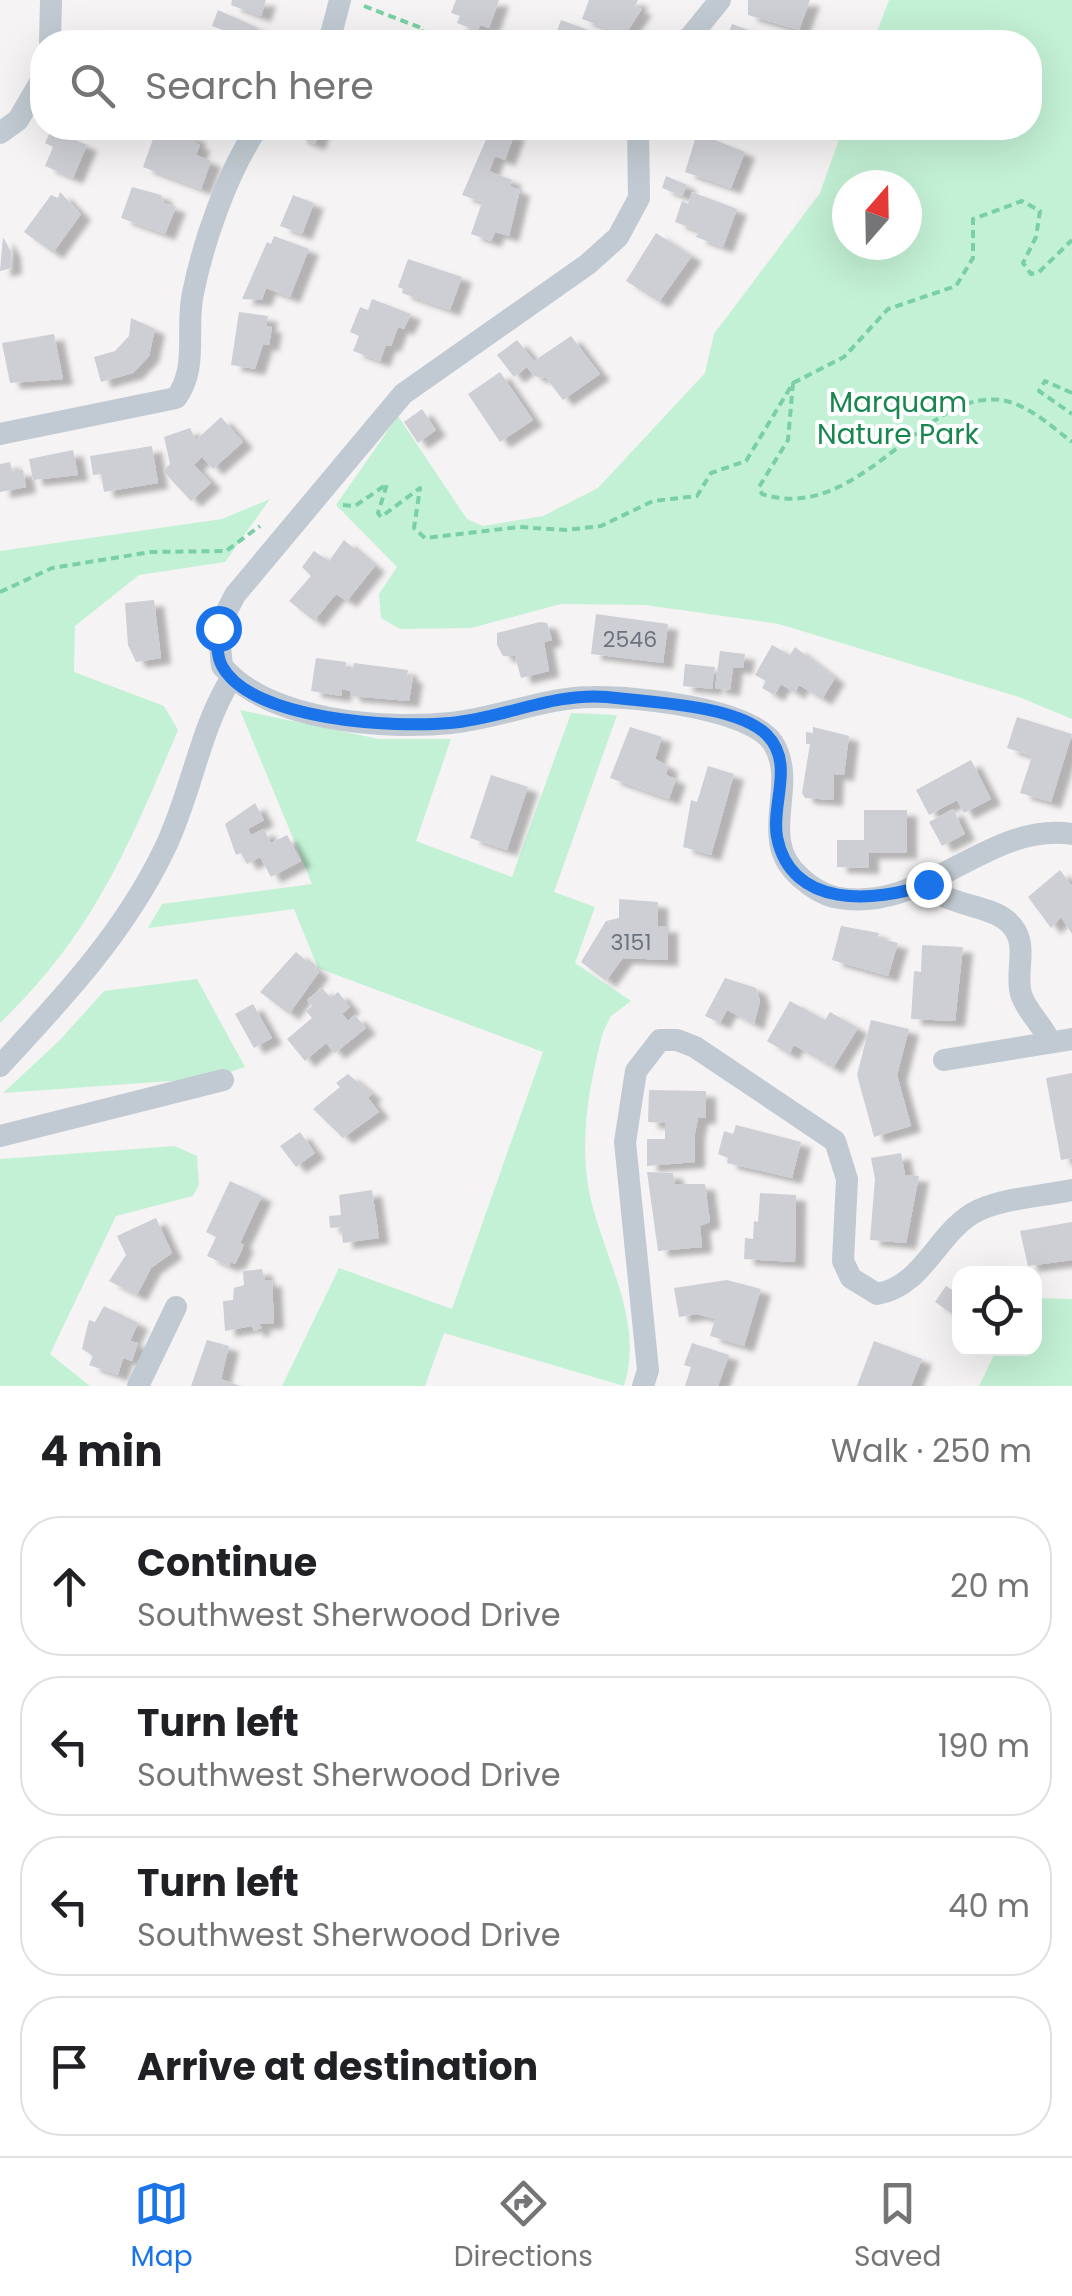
<!DOCTYPE html>
<html lang="en">
<head>
<meta charset="utf-8">
<style>
  body { margin:0; font-family:Poppins,sans-serif; background:#f6f6f6; color:#202124 }
  .controls { position:absolute; right:30px; bottom:30px; display:grid; overflow:hidden; border-radius:20px; box-shadow:0 10px 40px #0002 }
  .controls button { width:90px; height:90px; display:grid; place-items:center; padding:0; border:0; border-bottom:2px solid #e0e0e0; background:#fff; color:#202124; font:50px sans-serif }
  .compass { position:absolute; left:832px; top:170px; width:90px; height:90px; border-radius:50%; background:#fff; box-shadow:0 10px 40px #0002; rotate:20deg }
  .stop { position:absolute; width:30px; height:30px; margin:-22px; border:8px solid #1a73e8; border-radius:50%; background:#fff }
  .stop.end { background:#1a73e8; border-color:#fff; box-shadow:0 2px 10px #0008 }
  .list { margin:0; padding:0; list-style:none }
  h2 { display:flex; justify-content:space-between; align-items:center; height:130px; margin:0; padding:0 40px; font-size:42px }
  h2 small { font-size:32px; font-weight:400; color:#757577 }
  .list li { display:grid; grid-template-columns:65px 1fr auto; gap:30px; align-items:center; box-sizing:border-box; height:140px; margin:0 20px 20px; padding:0 20px; border:2px solid #e0e0e0; border-radius:40px }
  .list b { display:block; font-size:38px; white-space:nowrap }
  .list p { margin:0; font-size:32px; white-space:nowrap; color:#757577 }
  .list em { font-size:32px; font-style:normal; color:#757577 }
  .icon { flex:none; width:55px; height:55px; fill:none; stroke:currentColor; stroke-width:2; stroke-linecap:round; stroke-linejoin:round }
  .map { position:relative; flex:none; width:1072px; height:1386px; overflow:hidden }
  .search { position:absolute; background:#fff; box-shadow:0 10px 40px #0002; left:30px; right:30px; top:30px; height:110px; display:flex; align-items:center; gap:25px; box-sizing:border-box; padding:0 35px; border-radius:40px; color:#757577; font-size:38px }
  .sheet { height:770px; background:#fff }
  nav { display:flex; justify-content:space-around; align-items:center; box-sizing:border-box; height:140px; border-top:2px solid #e0e0e0; background:#fff; font-size:28px; color:#757577 }
  nav a { display:grid; justify-items:center; gap:5px }
  nav .on { color:#1a73e8 }
  .map>svg:first-child { display:block }
  .green { fill:#c3f1d5; fill-rule:evenodd }
  .building { fill:#cdcfd5; filter:url(#shadow) }
  .lines { fill:none; stroke-linecap:round; stroke-linejoin:round }
  .path { stroke:#7ad0a6; stroke-width:4; stroke-dasharray:8 5; stroke-linecap:butt }
  .minor { stroke:#c1cad2; stroke-width:22 }
  .route { stroke:#1a73e8; stroke-width:12 }
  .labels { text-anchor:middle; dominant-baseline:central; stroke-width:8; stroke-linejoin:round; paint-order:stroke }
  .number-label { font-size:22px; fill:#6b747e }
  .park-label { font-size:28px; fill:#17864f; stroke:#fff }
</style>
</head>
<body>
<div class="map">
<svg width="1072" height="1386" viewBox="0 0 1072 1386">
  <defs>
    <filter id="shadow"><feDropShadow dx="10" dy="6" stdDeviation="2.5" flood-color="#0004"/></filter>
  </defs>
  <rect width="100%" height="100%" fill="#f5f3f3"/>
  <!-- green -->
  <path class="green" d="M889,0H1072V719L1019,697L779,624L645,605L561,604L471,628L400,629L381,618L379,594L397,567L336,505L398,416L467,519L483,526L543,516L598,488L705,373L714,334L820,193L843,128H1030V42H873ZM847,185H907V245H847Z
    M270,499L225,562L139,575L75,626L74,672L164,706L178,730C129,846 93,934 0,1023V551L222,519Z
    M240,710L379,739H451L416,841L512,877L571,713L617,715L554,892L595,907L575,963L631,1001L611,1016L603,1032C590,1081 580,1135 588,1185C599,1252 646,1317 624,1386L444,1333L425,1386H282L339,1268L452,1309L543,1052L318,968L294,909L148,928L162,904L312,884Z
    M197,979L245,1067L213,1078L3,1093L60,1040L104,991Z
    M175,1146L197,1156L199,1185L193,1196L116,1216L50,1354L90,1386H0V1159Z
    M1035,1298L1072,1299V1386H979L997,1349L1034,1348Z"/>
  <!-- building -->
  <path class="building" d="M232,0H266L261,16L231,5Z
    M456,0H499L489,28L480,25L478,31L457,23L460,16L451,13Z
    M589,0H638L635,7L642,9L625,35L582,19Z
    M748,0H810L799,30L748,15Z
    M218,10L258,28L252,42H222L226,31L212,26Z
    M561,20L599,34L596,42H553Z
    M732,24L771,38L770,42H725Z
    M157,128L196,136L194,142L200,145L196,155L211,161L201,189L143,167Z
    M300,128H321L315,144L297,137Z
    M491,128L515,133L505,160L495,156L489,171L512,180L510,186L520,190L509,236L495,232L491,241L471,234L482,202L462,195Z
    M51,130L87,145L73,178L45,166L53,147L45,143Z
    M697,133L745,152L731,188L685,172Z
    M666,176L687,185L682,196L662,188Z
    M132,187L161,195L164,203L176,207L165,234L121,218Z
    M60,192L81,214L53,253L24,232L51,195L58,198Z
    M692,192L737,209L723,247L696,237L699,231L675,222L682,201L688,204Z
    M293,195L314,203L302,234L280,226Z
    M656,233L692,256L659,302L626,281Z
    M274,236L309,249L290,297L266,288L262,300L242,299L267,242L271,244Z
    M3,237L11,252L12,268L0,271Z
    M408,259L462,277L450,310L402,293L403,289L398,287Z
    M372,299L411,314L404,329L398,327L391,346L386,345L380,361L353,351L359,336L350,332L360,307L368,310Z
    M239,312L268,316L266,326L272,327L269,345L263,344L255,369L231,365Z
    M131,318L155,329L149,356L133,373L101,382L94,357L115,351L129,336Z
    M54,334L63,379L10,383L2,343Z
    M571,336L600,374L563,400L546,378L534,376L527,367L514,377L497,355L517,340L534,361Z
    M500,372L533,420L500,442L468,394Z
    M422,409L436,430L418,443L404,422Z
    M221,417L243,442L213,469L202,457L194,465L211,483L191,501L163,471L170,464L164,437L190,428L196,440Z
    M152,446L158,483L104,492L101,474L93,475L90,456Z
    M73,450L78,475L33,480L29,459Z
    M10,462L12,471L23,470L26,487L0,492V464Z
    M344,540L375,566L347,601L336,594L314,621L289,601L311,576L302,567L314,551L329,561Z
    M154,600L161,658L136,662L128,645L125,603Z
    M596,614L668,624L663,663L591,654Z
    M540,622L547,623L552,640L544,642L549,671L521,678L515,656H503L497,645V633Z
    M772,645L790,655L795,647L835,678L822,699L799,685L795,693L781,684L774,695L762,688L766,681L755,675Z
    M720,651L745,654L743,668L733,667L730,690L715,688Z
    M316,658L346,662L345,669L353,670L354,663L408,670L407,676L413,677L409,701L350,696V691L342,689L341,696L311,691Z
    M685,664L715,667L712,689L683,686Z
    M1017,717L1072,734L1051,802L1020,793L1032,756L1007,748Z
    M630,727L662,737L655,759L668,766L666,775L676,779L669,799L610,778Z
    M813,727L849,736L844,775L834,774L833,800L805,798L802,793L810,744H806V732L813,733Z
    M971,760L991,799L964,813L957,800L929,815L916,790Z
    M708,766L734,774L711,855L683,847L691,800L697,802Z
    M491,775L528,787L507,850L470,838Z
    M255,803L264,820L248,829L251,835L264,829L271,843L287,835L301,861L271,877L260,857L247,864L241,853L236,855L225,824Z
    M953,809L965,834L942,846L929,822Z
    M864,810H907V853H869V868L837,867V840H864Z
    M1060,870L1072,886V934L1061,917L1051,928L1028,897Z
    M619,899L658,902V927L668,926V960L623,958L606,981L581,962L606,921L619,918Z
    M841,926L879,933L877,938L898,943L888,976L832,960Z
    M922,945L963,947L955,1021L911,1019L914,971L921,972Z
    M296,952L319,972L289,1014L260,992Z
    M725,978L756,988L760,1001L754,1024L727,1010L720,1023L705,1016Z
    M322,988L331,998L338,992L350,1007L342,1014L348,1021L355,1015L366,1028L335,1053L326,1043L305,1061L287,1039L312,1018L306,1011L312,1006L307,1000Z
    M790,1001L825,1020L830,1012L858,1028L833,1068L794,1045L789,1054L767,1041Z
    M253,1004L272,1038L254,1048L235,1014Z
    M871,1020L909,1029L897,1075L911,1126L874,1137L857,1075Z
    M1072,1073V1158L1061,1160L1046,1078Z
    M348,1074L372,1094L368,1098L379,1112L343,1138L313,1109L340,1087L336,1083Z
    M649,1090L706,1091V1118H698L695,1133V1162L647,1166V1139H665V1123L648,1122Z
    M736,1125L801,1142L792,1178L727,1163L728,1158L718,1154L724,1131L733,1134Z
    M300,1132L315,1153L296,1167L280,1146Z
    M901,1153L905,1175L919,1176L906,1243L870,1240L875,1179L871,1158Z
    M647,1172L673,1173L675,1184H705L710,1222L700,1226L702,1247L658,1251Z
    M230,1181L262,1196L240,1243L244,1245L235,1264L231,1262L229,1266L207,1256L216,1237L206,1232Z
    M372,1190L379,1238L343,1243L341,1227L330,1228L329,1216L341,1215L339,1195Z
    M760,1193L796,1195L795,1262L744,1259L745,1238L753,1239L754,1221L758,1222Z
    M156,1218L172,1253L151,1268L137,1295L109,1281L126,1255L117,1236Z
    M1072,1222V1260L1028,1266L1020,1231Z
    M262,1269L265,1281L272,1280L274,1323L259,1324L262,1328L254,1331L252,1326L225,1331L223,1301L233,1300L234,1288L244,1285L243,1271Z
    M727,1280L761,1289L744,1346L710,1336L715,1319L697,1314L679,1317L674,1288Z
    M946,1286L960,1295V1319L935,1302Z
    M104,1306L138,1323L130,1341L138,1343L132,1361L123,1358L118,1375L89,1365L93,1356L82,1349L89,1320L95,1322Z
    M207,1340L229,1346L221,1379L240,1386H191Z
    M874,1341L922,1359L911,1386H857Z
    M692,1343L729,1355L718,1386H685L691,1367L684,1365Z"/>
  <g class="lines">
    <!-- path -->
    <path class="path" d="M364,6L424,29L422,35L441,42
      M793,383L844,357L888,309L956,286L973,258V219L1022,201L1040,211L1036,237L1023,263L1031,274L1039,272L1072,240
      M1072,393L1045,381L1039,391L1072,414
      M343,505L355,506L387,484L378,513L381,517L420,488L414,528L425,538L519,527L566,530L601,526L653,501L697,496L711,473L746,461L793,383L788,440L759,487L762,494C861,526 926,383 1006,401C1031,407 1052,427 1072,442
      M0,592L52,568L151,552L226,551L260,526"/>
    <!-- minor -->
    <path class="minor" d="M50,42L51,0
      M329,42L340,0
      M686,42L720,0
      M638,128L639,198L618,237L588,264L403,394L235,595L218,628L222,666C268,721 384,730 451,723C499,718 545,697 593,697C634,696 750,708 773,743C800,786 755,839 801,878C810,886 822,894 834,897C923,916 987,821 1072,834
      M0,133L18,120L42,79
      M0,434L176,398C199,368 185,328 193,293C204,239 227,174 257,128
      M928,884C945,906 984,903 1006,920C1032,941 1014,968 1021,994C1026,1011 1043,1025 1050,1042
      M944,1060L1072,1039
      M0,1066C63,998 125,932 165,848C192,792 199,730 232,677
      M0,1136L223,1080
      M138,1386L176,1307
      M643,1386L648,1370L625,1142L636,1071L660,1040H677L695,1047L835,1141L847,1179L843,1261L851,1278L877,1294C925,1286 938,1229 979,1210C1006,1198 1043,1196 1072,1190"/>
  </g>
  <g class="lines">
    <!-- route -->
    <path class="route" d="M218,628C217,640 216,655 222,666C252,721 395,728 450,723C502,719 554,692 607,697C649,702 737,705 767,735C795,764 771,803 777,837C791,909 875,903 928,884"/>
  </g>
  <g class="labels">
    <!-- number labels -->
    <g class="number-label">
      <text x="630" y="639">2546</text>
      <text x="631" y="942">3151</text>
    </g>
    <!-- park labels -->
    <g class="park-label">
      <text x="898" y="402">Marquam<tspan x="898" dy="32">Nature Park</tspan></text>
    </g>
  </g>
</svg>
<div class="controls">
<button><svg class="icon" aria-label="locate" viewBox="0 0 24 24"><circle cx="12" cy="12" r="6"/><path d="M12 2v4M12 18v4M2 12h4M18 12h4"/></svg></button>
</div>
<svg class="compass" viewBox="-18 -18 36 36"><path d="M0-13l5 13h-10z" fill="#e53935"/><path d="M0 13l5-13h-10z" fill="#757577"/></svg>
<div class="stop" style="left:218px;top:628px"></div>
<div class="stop end" style="left:928px;top:884px"></div>
<div class="search"><svg class="icon" aria-label="search" viewBox="0 0 24 24"><circle cx="10" cy="10" r="6"/><path d="M15 15l6 6"/></svg>Search here</div>
</div>
<section class="sheet">
<h2>4 min<small>Walk · 250 m</small></h2>
<ul class="list">
<li><svg class="icon" aria-label="ahead" viewBox="0 0 24 24"><path d="M12 20V5M6 11l6-6 6 6"/></svg><div><b>Continue</b><p>Southwest Sherwood Drive</p></div><em>20 m</em></li>
<li><svg class="icon" aria-label="left" viewBox="0 0 24 24"><path d="M17 20v-9H6M10 6l-5 5 5 5"/></svg><div><b>Turn left</b><p>Southwest Sherwood Drive</p></div><em>190 m</em></li>
<li><svg class="icon" aria-label="left" viewBox="0 0 24 24"><path d="M17 20v-9H6M10 6l-5 5 5 5"/></svg><div><b>Turn left</b><p>Southwest Sherwood Drive</p></div><em>40 m</em></li>
<li><svg class="icon" aria-label="arrive" viewBox="0 0 24 24"><path d="M6 21V4h12l-3 4 3 4H6"/></svg><div><b>Arrive at destination</b></div></li>
</ul>
</section>
<nav>
<a class="on"><svg class="icon" aria-label="map" viewBox="0 0 24 24"><path d="M3 6l6-2 6 2 6-2v14l-6 2-6-2-6 2zM9 4v14M15 6v14"/></svg>Map</a>
<a><svg class="icon" aria-label="directions" viewBox="0 0 24 24"><path d="M12 3l9 9-9 9-9-9zM9 14v-3h6M13 9l2 2-2 2"/></svg>Directions</a>
<a><svg class="icon" aria-label="saved" viewBox="0 0 24 24"><path d="M7 4h10v16l-5-4-5 4z"/></svg>Saved</a>
</nav>
</body>
</html>
